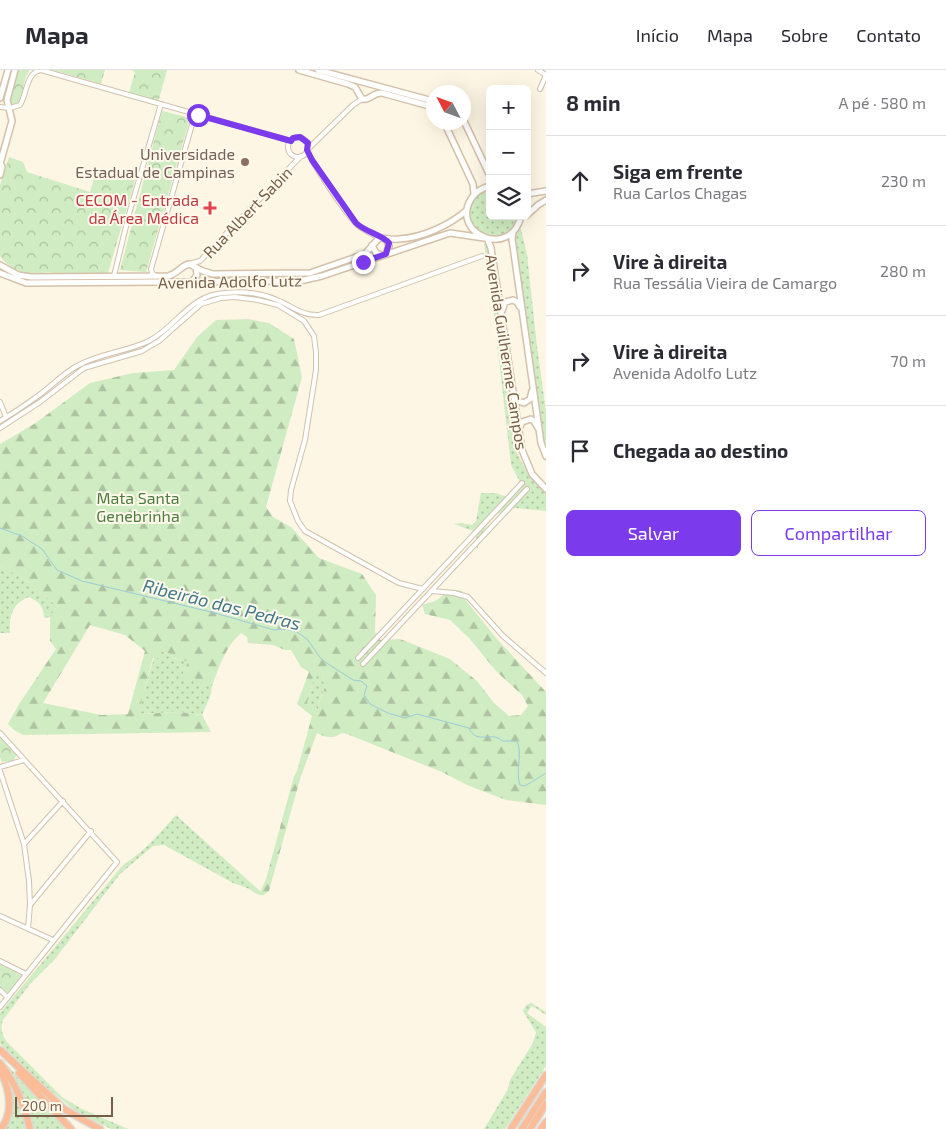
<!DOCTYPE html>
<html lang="pt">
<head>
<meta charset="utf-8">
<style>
  body { margin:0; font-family:"Exo 2",sans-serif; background:#f7f7f7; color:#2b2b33 }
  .controls { position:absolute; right:15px; top:15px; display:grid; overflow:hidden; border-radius:8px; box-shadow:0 5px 20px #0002 }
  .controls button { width:45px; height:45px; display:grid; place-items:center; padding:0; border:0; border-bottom:1px solid #e1e1e2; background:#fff; color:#2b2b33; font:25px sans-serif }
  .compass { position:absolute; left:426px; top:15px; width:45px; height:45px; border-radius:50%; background:#fff; box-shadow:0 5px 20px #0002; rotate:311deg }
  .scale { position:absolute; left:15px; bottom:12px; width:98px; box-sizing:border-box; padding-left:5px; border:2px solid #775e48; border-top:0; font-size:14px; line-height:18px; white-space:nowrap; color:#775e48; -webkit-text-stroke:4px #fff9ec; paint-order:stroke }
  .stop { position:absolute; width:15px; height:15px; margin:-11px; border:4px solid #7c3aed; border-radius:50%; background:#fff }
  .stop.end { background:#7c3aed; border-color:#fff; box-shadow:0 1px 5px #0008 }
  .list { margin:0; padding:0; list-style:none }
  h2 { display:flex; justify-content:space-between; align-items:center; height:65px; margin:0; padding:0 20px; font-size:21px }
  h2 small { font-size:16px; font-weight:400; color:#7c7c81 }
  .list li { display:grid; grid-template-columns:32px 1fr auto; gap:15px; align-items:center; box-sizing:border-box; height:90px; padding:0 20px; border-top:1px solid #e1e1e2 }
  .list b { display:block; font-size:19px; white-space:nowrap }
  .list p { margin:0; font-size:16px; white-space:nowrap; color:#7c7c81 }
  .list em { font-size:16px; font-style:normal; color:#7c7c81 }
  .actions { display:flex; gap:10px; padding:15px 20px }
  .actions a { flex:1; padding:11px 0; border:1px solid #7c3aed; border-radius:8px; text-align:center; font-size:18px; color:#7c3aed }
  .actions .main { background:#7c3aed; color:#fff }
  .icon { flex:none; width:28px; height:28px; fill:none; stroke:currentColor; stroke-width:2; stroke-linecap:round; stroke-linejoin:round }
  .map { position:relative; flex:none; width:546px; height:1059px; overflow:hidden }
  header { display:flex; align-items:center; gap:30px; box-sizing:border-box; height:70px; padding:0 25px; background:#fff; border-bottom:1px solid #e1e1e2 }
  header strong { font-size:24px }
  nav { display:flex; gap:28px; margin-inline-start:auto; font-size:18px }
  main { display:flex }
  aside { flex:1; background:#fff }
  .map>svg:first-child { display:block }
  .grass { fill:url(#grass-dots) }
  .forest { fill:url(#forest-firs); fill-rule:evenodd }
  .park { fill:url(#park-crowns) }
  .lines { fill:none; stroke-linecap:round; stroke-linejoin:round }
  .stream { stroke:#9dcbda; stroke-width:1 }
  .street-casing { stroke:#d1c1ac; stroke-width:6 }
  .secondary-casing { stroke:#d5c1aa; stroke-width:8 }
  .highway-casing { stroke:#ded8d3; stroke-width:9 }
  .street { stroke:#fff; stroke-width:4 }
  .secondary { stroke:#fff; stroke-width:5 }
  .highway { stroke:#fbbc98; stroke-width:6 }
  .route { stroke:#7c3aed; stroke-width:6 }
  .education-dot { fill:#8d6e63; stroke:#fff9ec; stroke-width:2 }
  .health-dot { fill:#e0444e; stroke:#fff9ec; stroke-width:2 }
  .labels { text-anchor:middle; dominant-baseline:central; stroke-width:4; stroke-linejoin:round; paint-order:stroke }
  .education-label { font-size:16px; fill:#785e54; stroke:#fff9ec; text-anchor:end }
  .health-label { font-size:16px; fill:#be3a42; stroke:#fff9ec; text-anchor:end }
  .street-label { font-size:16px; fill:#775e48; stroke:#fff9ec }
  .park-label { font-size:16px; fill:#4c7e40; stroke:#fff9ec }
  .water-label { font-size:18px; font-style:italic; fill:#41788c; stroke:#fff9ec }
</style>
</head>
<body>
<header>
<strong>Mapa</strong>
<nav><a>Início</a><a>Mapa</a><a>Sobre</a><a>Contato</a></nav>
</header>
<main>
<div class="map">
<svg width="546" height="1059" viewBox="0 0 546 1059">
  <defs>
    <pattern id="grass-dots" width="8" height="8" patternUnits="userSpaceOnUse" patternTransform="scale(1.25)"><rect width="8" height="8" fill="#cfecc2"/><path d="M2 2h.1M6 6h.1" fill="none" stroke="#adc2a0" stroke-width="1.8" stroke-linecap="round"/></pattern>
    <pattern id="forest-firs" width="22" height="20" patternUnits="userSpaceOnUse" patternTransform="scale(1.25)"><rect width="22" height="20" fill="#cfecc2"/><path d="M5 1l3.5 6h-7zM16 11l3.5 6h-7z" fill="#adc2a0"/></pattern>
    <pattern id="park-crowns" width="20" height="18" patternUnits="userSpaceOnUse" patternTransform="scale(1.25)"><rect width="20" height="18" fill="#cfecc2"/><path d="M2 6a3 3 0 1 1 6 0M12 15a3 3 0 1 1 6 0" fill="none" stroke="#adc2a0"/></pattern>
  </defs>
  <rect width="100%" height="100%" fill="#fdf6e4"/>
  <!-- grass -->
  <path class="grass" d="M490,119V146H518C516,154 512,161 504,164C473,179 453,128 490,119Z
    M520,155L527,184L537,276L546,342V383L513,167Z
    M484,174L487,175L516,381C524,396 531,413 546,423V441L515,438L497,444L487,455L477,479V469L473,461L454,454L461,453L472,455L476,451L481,423H496L507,427L517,421L519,410L511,395L492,228Z
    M0,496L23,508L57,536L50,547L44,548C44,536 39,532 29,527C12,533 9,547 10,563H0Z
    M162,581L171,584L172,588L180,589L188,592L183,603L195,607L205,616H212L211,624L202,645L180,642L137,644L154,588Z
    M315,604H322L325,617L318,634L319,641L307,633Z
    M176,745L261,822L259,825L247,818L233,813L164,775L153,776L120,804L55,889L30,914L3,950C0,959 2,965 7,972L62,1027L80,1038L128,1059H111L77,1042L46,1017L0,974V943L123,795C144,782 160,763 176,745Z
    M531,933L546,942V945L532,936L527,943L546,957V996L505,1059H484L508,1019L510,1010L533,973L536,962L523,941L526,935Z
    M7,995L67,1059H33L22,1026L5,996Z
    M9,1011L18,1030L26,1059H4C15,1044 13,1028 9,1011Z"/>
  <!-- forest -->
  <path class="forest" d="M248,249L269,253L294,269L302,307L266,437L273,447L291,457L319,488L362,504L376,525L375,562L380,570L400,569L450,589L477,611L494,633L509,646L521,645L528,636L522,625L496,601L469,568L450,550L425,544L422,535C427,533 434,532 438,529C450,520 446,519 462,521L467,532L497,569L546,622V735L506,730L467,715L442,702L347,664L342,663C333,669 326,668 317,663L300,709L269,821L264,825H259L266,809L294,706L297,701L312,646L297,634L309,602L301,597L291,580H285L273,575L248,573L247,567L241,563C225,577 219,597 212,616H205L195,608L184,609L183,603L188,592L180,589L172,588L171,584L162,581L159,588H153L138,644L180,642L202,645L211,662L23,665L14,660L8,654L19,634L56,579L50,571V547L57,536L23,508L0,496V374L34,354L90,313L133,303L174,300L197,267L216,250ZM90,555L125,565L145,581L128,644L101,645L43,633ZM315,604H322L325,617L318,635L319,640L307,633Z"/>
  <!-- park -->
  <path class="park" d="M18,0H30L26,6L20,32L15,35H11L9,29Z
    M53,0H105L101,14Z
    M131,0H167L158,33L129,23L135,2Z
    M162,41L190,48L146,202L120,200Z
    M9,87L23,92L27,102L90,122L97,98L135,110L108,203L55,204C47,201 43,203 35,204C21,204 8,197 0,186V115Z
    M0,665L17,684L13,691L2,692L0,687Z
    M0,893L22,906V909L8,923L0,918Z"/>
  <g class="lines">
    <!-- stream -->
    <path class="stream" d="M0,458L22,466L42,479L57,500L82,511L215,543L274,560L285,559L297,562L307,569L322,590L353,610L361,611L367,616L364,625L370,634L388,643L405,648L417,644L469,658C477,676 492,660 502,671H517C523,684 515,701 520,715L525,716L546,703"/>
    <defs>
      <path id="street" d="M538,0L546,5L540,19
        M0,37L10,38L20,35C27,24 26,2 41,0L291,71
        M288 77a10 10 0 1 1 20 0a10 10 0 1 1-20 0Z
        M308,79L353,35L362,29
        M307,81C316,98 346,146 360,157C367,162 374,165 381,168
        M189,194L200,191L301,86
        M114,206L129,144L161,34
        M156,206L152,203L151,199L195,44
        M0,332L6,347
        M0,351C12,344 24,336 35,328C50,318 62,304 77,296C100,283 126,282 149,271C177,256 190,225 224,223C242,221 261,223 277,230C292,236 302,246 319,245L482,186
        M0,358L40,332L84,298L142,281L159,271L201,234L221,228L235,227L258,230L278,235L304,251L314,266L316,282V300L305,370L291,420L290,431L298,451L305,461L399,513L423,519
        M432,521L454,523L468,527L503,566L546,603
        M358,588L522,413
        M363,594L527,419
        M0,663L117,792L0,937
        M0,697L24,690
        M0,701L24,774L29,811L30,835L28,858
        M24,774L63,731
        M30,835L91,761
        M0,846L53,870
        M0,891L26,904
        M0,920L7,927"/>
      <path id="secondary" d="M299,0L348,14L355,17L362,29C370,31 373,22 382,23L433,37
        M318,0L433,31
        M0,28L8,0
        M463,49L490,106
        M444,52L473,114L474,124
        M445,52L450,54L457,52
        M0,94L12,51L7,30L15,0
        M0,105L2,97L0,92
        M490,116C482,118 475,122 471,129C450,164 511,190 521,146
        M527,124L546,121
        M527,145L538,135L546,130
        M513,162L512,169L541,373L546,386
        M487,168L491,178L522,380L532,404L546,419
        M386,169L389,176L386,184
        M372,175L376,183L382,185
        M0,195L18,205L31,207L168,206C177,204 181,196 189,194L203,201L213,204L310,203L365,184L379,168C385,168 392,170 399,169C422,168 450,155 467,140
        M0,203L26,213L300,211L322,206L450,163L484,168
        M192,212L197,205L196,197
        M502,241L505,232L513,230L517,232L520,237
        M514,325L518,331L524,333L530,329L532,321
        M519,359L522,352L531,349L534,351L538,358"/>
      <path id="highway" d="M0,980L64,1039L100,1059
        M0,993C16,1013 24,1034 30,1059
        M0,999C9,1018 15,1041 1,1059
        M19,1003L71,1059
        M511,1059L546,1005
        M522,1059L546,1022
        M530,1059L546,1034
        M541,1059L546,1052"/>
    </defs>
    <!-- street casing -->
    <use href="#street" class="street-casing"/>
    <!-- secondary casing -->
    <use href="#secondary" class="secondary-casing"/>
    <!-- highway casing -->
    <use href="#highway" class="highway-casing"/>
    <!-- street -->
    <use href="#street" class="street"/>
    <!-- secondary -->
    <use href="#secondary" class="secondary"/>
    <!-- highway -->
    <use href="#highway" class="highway"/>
  </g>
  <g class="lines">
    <!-- route -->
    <path class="route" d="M198,45L284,69L291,71L293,68L300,67L308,73L307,80L312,90L356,153C365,162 383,165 389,173L386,184L363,192"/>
  </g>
  <!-- markers -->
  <circle class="education-dot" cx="245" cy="92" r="5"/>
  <path class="health-dot" d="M207.5 130.5h5v5h5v5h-5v5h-5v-5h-5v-5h5z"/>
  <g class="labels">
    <!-- education labels -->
    <g class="education-label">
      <text x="235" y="83">Universidade<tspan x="235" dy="18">Estadual de Campinas</tspan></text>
    </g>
    <!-- health labels -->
    <g class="health-label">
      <text x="199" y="129">CECOM - Entrada<tspan x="199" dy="18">da Área Médica</tspan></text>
    </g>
    <!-- street labels -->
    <g class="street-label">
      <text transform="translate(247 142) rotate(-46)">Rua Albert Sabin</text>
      <text transform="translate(230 211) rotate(-1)">Avenida Adolfo Lutz</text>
      <text transform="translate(507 282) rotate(81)">Avenida Guilherme Campos</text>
    </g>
    <!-- park labels -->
    <g class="park-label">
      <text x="138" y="427">Mata Santa<tspan x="138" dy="18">Genebrinha</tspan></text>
    </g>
    <!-- water labels -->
    <g class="water-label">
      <text transform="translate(222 534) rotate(14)">Ribeirão das Pedras</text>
    </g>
  </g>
</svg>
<div class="controls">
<button>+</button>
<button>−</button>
<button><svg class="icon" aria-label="layers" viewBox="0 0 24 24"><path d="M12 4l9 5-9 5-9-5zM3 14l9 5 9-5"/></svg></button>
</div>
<svg class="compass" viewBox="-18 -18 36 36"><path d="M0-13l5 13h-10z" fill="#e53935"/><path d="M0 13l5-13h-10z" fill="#7c7c81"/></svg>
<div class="scale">200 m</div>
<div class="stop" style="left:198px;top:45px"></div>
<div class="stop end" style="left:363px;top:192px"></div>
</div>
<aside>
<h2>8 min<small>A pé · 580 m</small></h2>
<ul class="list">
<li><svg class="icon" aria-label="ahead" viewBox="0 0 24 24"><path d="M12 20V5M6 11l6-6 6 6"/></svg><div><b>Siga em frente</b><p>Rua Carlos Chagas</p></div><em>230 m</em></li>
<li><svg class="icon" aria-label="right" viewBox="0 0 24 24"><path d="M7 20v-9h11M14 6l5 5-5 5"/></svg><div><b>Vire à direita</b><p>Rua Tessália Vieira de Camargo</p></div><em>280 m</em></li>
<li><svg class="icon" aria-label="right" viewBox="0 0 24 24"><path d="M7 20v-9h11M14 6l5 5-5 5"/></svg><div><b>Vire à direita</b><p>Avenida Adolfo Lutz</p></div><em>70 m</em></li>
<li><svg class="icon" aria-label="arrive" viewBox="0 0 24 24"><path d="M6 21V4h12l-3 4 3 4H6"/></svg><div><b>Chegada ao destino</b></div></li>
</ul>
<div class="actions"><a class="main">Salvar</a><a>Compartilhar</a></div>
</aside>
</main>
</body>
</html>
